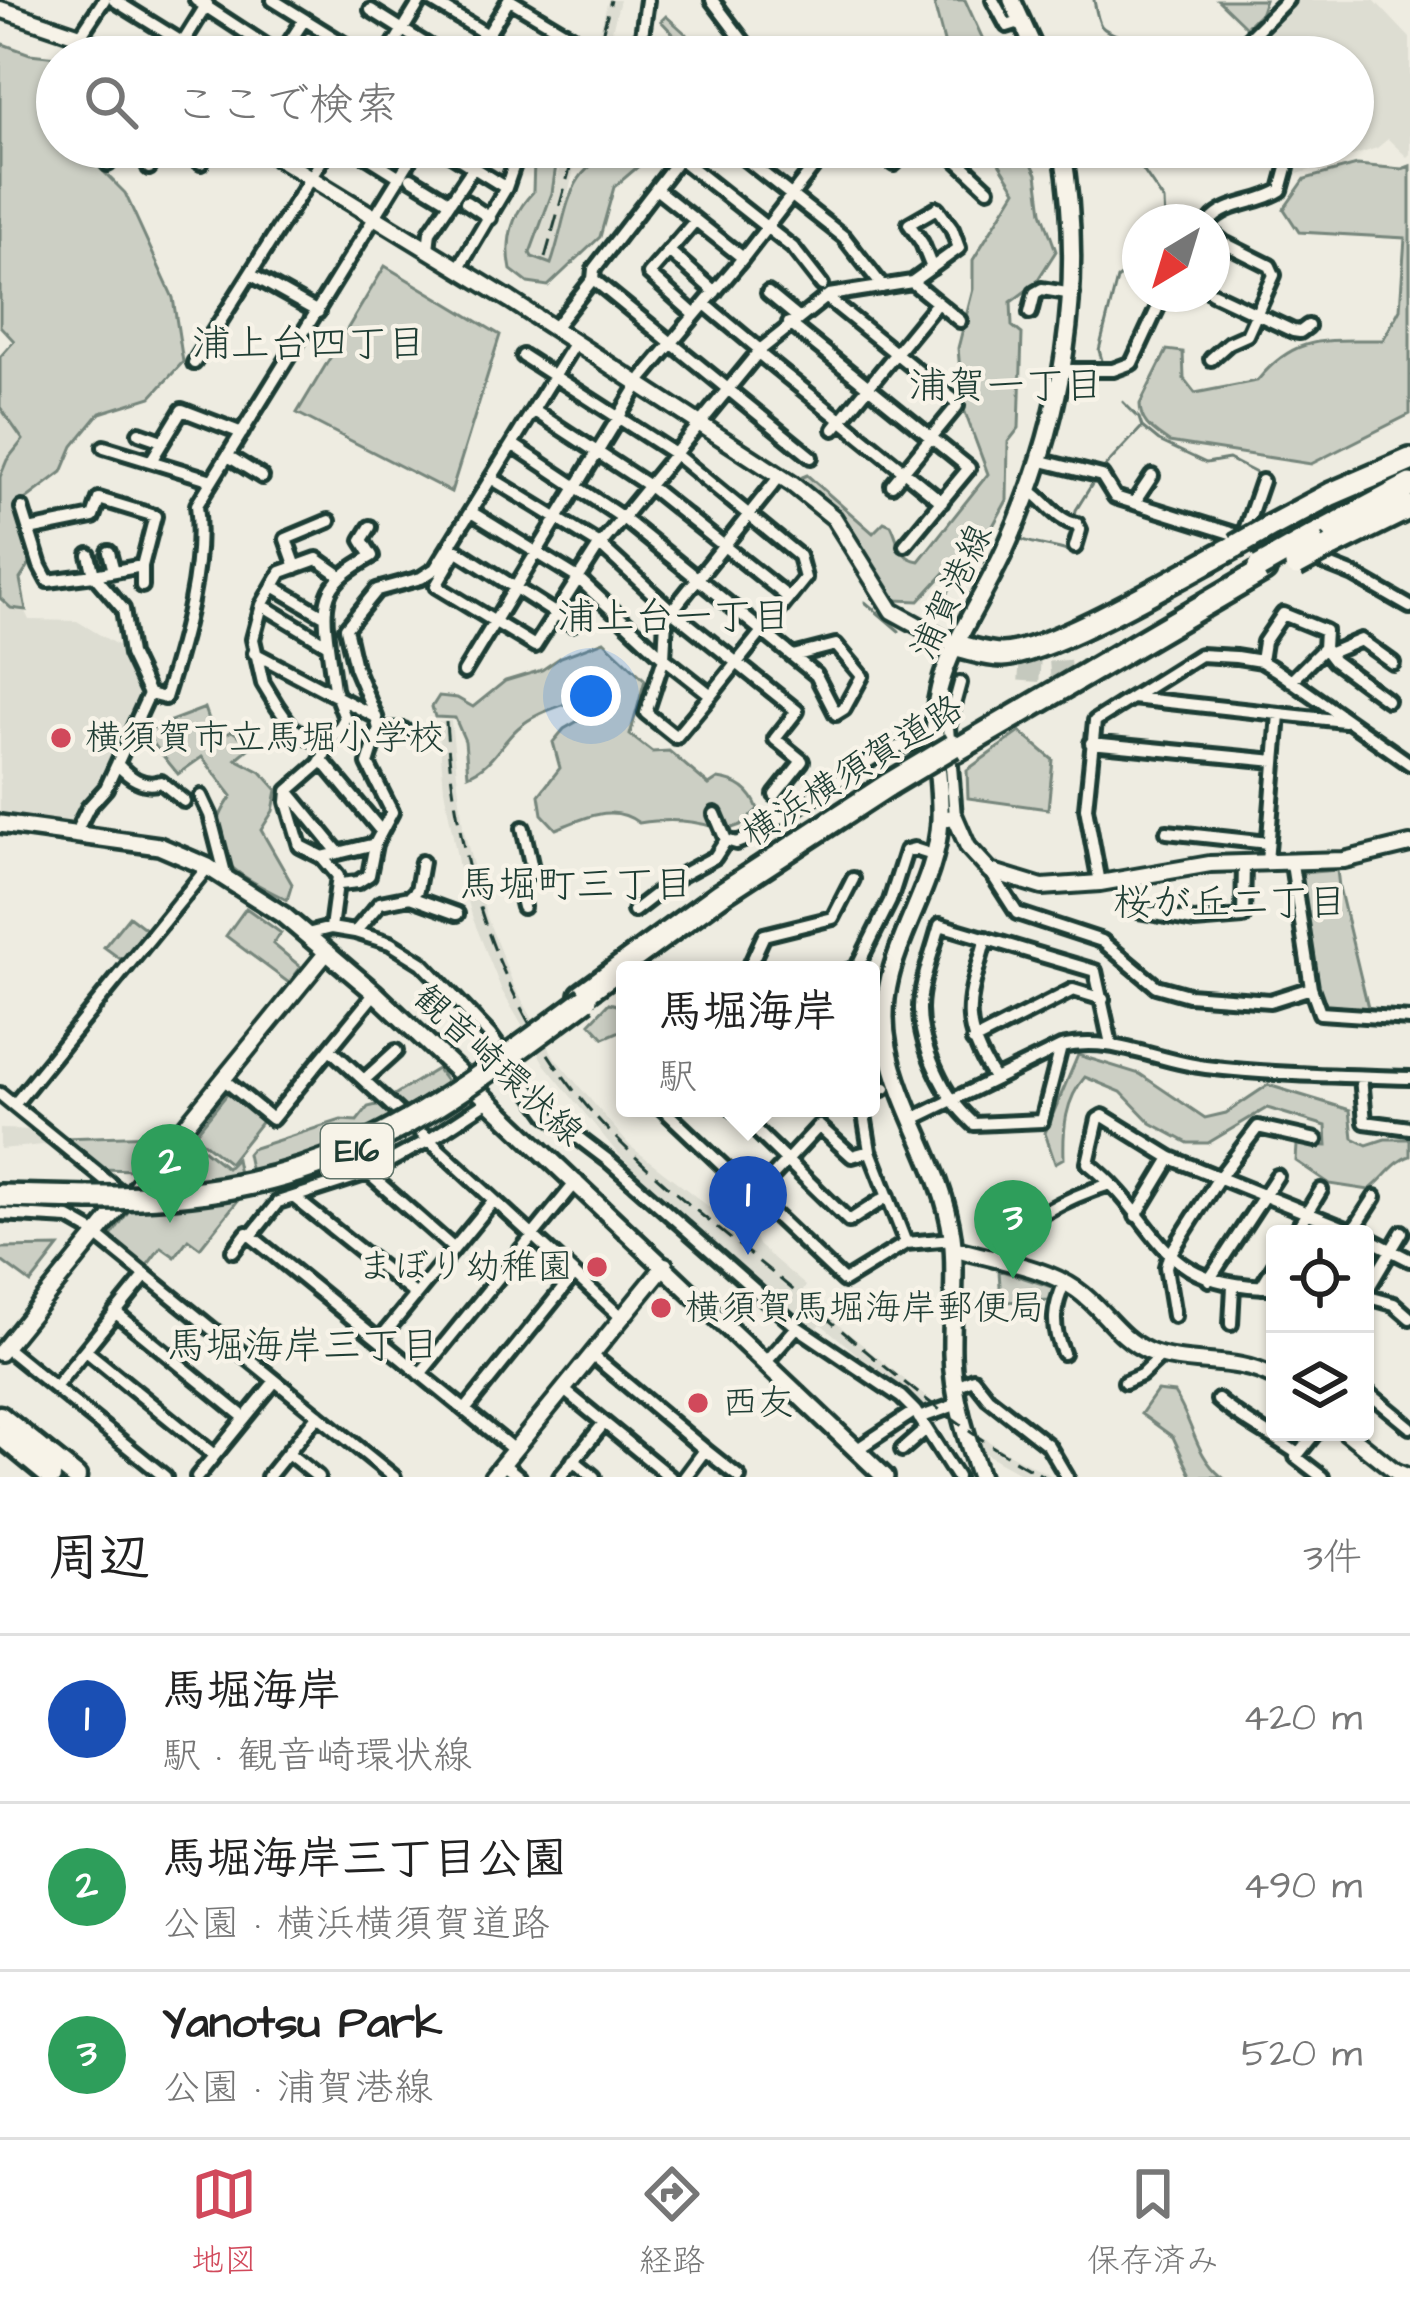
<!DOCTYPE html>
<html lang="ja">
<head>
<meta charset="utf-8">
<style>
  body { margin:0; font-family:"Architects Daughter","Klee One",sans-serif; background:#f2f2f2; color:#222 }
  .controls { position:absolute; right:36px; bottom:36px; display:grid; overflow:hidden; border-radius:12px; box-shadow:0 3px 9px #0004 }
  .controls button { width:108px; height:108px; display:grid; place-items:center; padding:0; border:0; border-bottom:3px solid #e0e0e0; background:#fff; color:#222; font:60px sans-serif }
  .compass { position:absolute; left:1122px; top:204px; width:108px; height:108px; border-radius:50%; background:#fff; box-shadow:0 3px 9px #0004; rotate:218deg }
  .you { position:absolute; left:591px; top:696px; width:42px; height:42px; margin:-30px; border:9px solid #fff; border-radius:50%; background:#1a73e8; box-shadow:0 0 0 18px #1a73e833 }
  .badge { display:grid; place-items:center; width:78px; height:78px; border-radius:50%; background:#d1495b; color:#fff; font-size:39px; font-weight:700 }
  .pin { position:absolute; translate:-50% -99px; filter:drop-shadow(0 3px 6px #0008) }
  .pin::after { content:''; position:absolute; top:63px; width:42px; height:36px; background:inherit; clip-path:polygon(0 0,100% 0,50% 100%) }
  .popup { position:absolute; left:616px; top:961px; width:264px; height:156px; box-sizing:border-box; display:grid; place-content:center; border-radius:12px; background:#fff; filter:drop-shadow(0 3px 9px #0005); font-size:39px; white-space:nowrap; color:#767676 }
  .popup b { font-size:45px; color:#222 }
  .popup::after { content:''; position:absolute; left:50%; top:100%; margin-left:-24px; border:24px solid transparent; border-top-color:#fff }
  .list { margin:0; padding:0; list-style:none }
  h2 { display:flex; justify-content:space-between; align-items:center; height:156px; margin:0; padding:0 48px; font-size:51px }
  h2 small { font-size:39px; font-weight:400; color:#767676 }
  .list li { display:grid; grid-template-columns:78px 1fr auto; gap:36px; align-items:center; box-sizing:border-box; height:168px; padding:0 48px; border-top:3px solid #e0e0e0 }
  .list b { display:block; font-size:45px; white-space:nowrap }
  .list p { margin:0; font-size:39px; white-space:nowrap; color:#767676 }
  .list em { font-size:39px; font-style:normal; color:#767676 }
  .icon { flex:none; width:66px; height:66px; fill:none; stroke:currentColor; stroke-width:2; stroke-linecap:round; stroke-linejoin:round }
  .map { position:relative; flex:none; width:1410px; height:1477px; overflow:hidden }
  .search { position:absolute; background:#fff; box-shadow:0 3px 9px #0004; left:36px; right:36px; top:36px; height:132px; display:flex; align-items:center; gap:30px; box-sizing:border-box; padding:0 42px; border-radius:66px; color:#767676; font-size:45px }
  .sheet { height:660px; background:#fff }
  nav { display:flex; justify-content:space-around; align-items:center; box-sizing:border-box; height:168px; border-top:3px solid #e0e0e0; background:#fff; font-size:33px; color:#767676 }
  nav a { display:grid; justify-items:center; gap:6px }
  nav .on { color:#d1495b }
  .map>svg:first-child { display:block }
  .built { fill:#ddddd2 }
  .green { fill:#cccfc4; stroke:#76867c; stroke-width:3 }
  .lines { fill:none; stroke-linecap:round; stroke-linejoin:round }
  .stream { stroke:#6c7e74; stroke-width:3 }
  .motorway-tunnel { stroke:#c5c9be; stroke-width:21; stroke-dasharray:21 10; stroke-linecap:butt }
  .minor-casing { stroke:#1f3d34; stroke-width:20 }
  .tertiary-casing { stroke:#1f3d34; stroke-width:22 }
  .secondary-casing { stroke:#1f3d34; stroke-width:24 }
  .trunk-casing { stroke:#1f3d34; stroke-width:27 }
  .motorway-casing { stroke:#1f3d34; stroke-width:30 }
  .minor { stroke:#f7f3e8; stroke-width:10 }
  .tertiary { stroke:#f7f3e8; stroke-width:14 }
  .secondary { stroke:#f7f3e8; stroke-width:15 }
  .trunk { stroke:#f7f3e8; stroke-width:18 }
  .motorway { stroke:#f7f3e8; stroke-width:21 }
  .rail { stroke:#1f3d34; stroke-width:3; stroke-dasharray:18 9; stroke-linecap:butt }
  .motorway-bridge-casing { stroke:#1f3d34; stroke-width:30; stroke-linecap:butt }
  .motorway-bridge { stroke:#f7f3e8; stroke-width:21 }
  .poi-dot { fill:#d1495b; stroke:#f7f3e8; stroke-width:4.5 }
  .labels { text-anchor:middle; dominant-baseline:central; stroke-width:9; stroke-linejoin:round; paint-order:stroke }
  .shield { fill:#f7f3e8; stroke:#60746a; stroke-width:3 }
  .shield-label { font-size:33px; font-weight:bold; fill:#1f3d34 }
  .street-label { font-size:36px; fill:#1f3d34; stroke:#f7f3e8 }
  .poi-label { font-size:36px; fill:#1f3d34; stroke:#f7f3e8; text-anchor:start }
  .neighbourhood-label { font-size:39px; fill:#1f3d34; stroke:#f7f3e8 }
</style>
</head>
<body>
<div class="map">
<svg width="1410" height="1477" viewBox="0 0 1410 1477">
  <rect width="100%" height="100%" fill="#eeece1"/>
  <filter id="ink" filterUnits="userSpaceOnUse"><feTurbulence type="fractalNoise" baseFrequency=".00833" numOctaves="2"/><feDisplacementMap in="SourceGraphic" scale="24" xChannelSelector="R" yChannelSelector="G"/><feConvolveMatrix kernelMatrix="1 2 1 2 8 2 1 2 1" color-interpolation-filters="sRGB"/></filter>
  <g filter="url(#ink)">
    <!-- built -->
    <path class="built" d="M608,0H620L605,57H593Z
      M1292,0H1374L1410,38V154L1407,157L1388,139L1377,148L1292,176L1285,147H1353V57H1243Z
      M567,147H579L552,264L531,257L530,253Z
      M0,387L39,410L14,475L0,554Z
      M20,601L29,620L77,621L122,648L139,677L140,693L104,784L69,825L0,816V603Z
      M451,721L463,827L486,915L514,986L555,1058L630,1146L739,1230L755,1238L758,1245L806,1286L801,1294L933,1403L925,1411L821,1324L812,1332L737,1269L620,1156L545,1065L502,991L473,919L460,873L444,789L438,722Z
      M0,1129L38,1130L54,1144L0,1149Z
      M976,1433L1004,1451L1054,1477H1027L998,1461L979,1449Z"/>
    <!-- green -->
    <path class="green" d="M933,0H965L991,57H948Z
      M1218,0H1265L1261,12L1246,27Z
      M666,16L686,34L694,57H670L676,37L661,21Z
      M0,43L30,54L57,57V83L46,100L57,124V147H79L125,193L173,298L183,362L151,397L100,413L73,446L62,472L14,508L31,562L20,579L26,610L11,608L0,598V477L7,460L23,440L0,407V357L14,341L0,326Z
      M549,147H563L557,158L552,193L530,253L532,257L551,264C569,214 563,162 626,151L628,147H648L641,164L614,187L600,237L548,286L528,283L511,270C505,241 512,214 533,192L534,161Z
      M989,147H1024L1037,174L1042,212L1056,251L1035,284L1011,302L1012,326L1022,334L1019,428L1008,442L1007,500L981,548L965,564L951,566L919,601L895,600C876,579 869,554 853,531C840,511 820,497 801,483L802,477L807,475L873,533L884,522L891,525C899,540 898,558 919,561L988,474L963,407L958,348L973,289V260L1016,190Z
      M1357,165L1402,169L1410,166V414L1311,464L1169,442C1154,431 1140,424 1140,404L1167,350L1183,352L1184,379L1195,393L1257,381C1296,333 1327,341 1383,340L1400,309L1405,238L1299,232L1284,209L1305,179Z
      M385,266L500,335L451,492L297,413Z
      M604,641L645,680L630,735L652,752L669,751L709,785L718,779C737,781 751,790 758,809L741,825L724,831C696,819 668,819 639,823C612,802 584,819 556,829L542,814L539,795L560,768L553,742L564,729L583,718L584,710L571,702C552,709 534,714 518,728C500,744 491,767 468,775L465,741L455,718L435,717L432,707L439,696L457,698L473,707L505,681L542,670L561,657Z
      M205,708L216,739L232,731L253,745L236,759L261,772L277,790L273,811L261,830L292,884L287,900C240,876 189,854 232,796L202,757L178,774L151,741L147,730Z
      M1020,732L1053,760L1048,809L968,798L967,770Z
      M1337,870L1339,887L1369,1012L1327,1010L1322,1006L1308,944L1301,873Z
      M246,908L281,933L273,944L301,967L289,983L226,936Z
      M129,916L146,929L123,961L104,947Z
      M609,1003L625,1007V1029L604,1038L590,1023Z
      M1078,1055L1140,1074L1205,1118L1226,1113L1268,1085L1350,1110L1353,1138L1367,1145L1385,1139H1410V1156C1394,1161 1383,1180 1369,1190L1330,1184L1296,1161L1297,1145L1327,1146L1326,1126L1267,1108L1208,1143H1188L1151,1123L1121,1092L1085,1077C1065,1100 1063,1129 1064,1158L1055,1163L1045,1133Z
      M437,1069L463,1103L424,1127L391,1097Z
      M228,1093L263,1120L229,1163L194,1135Z
      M381,1104L411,1134L363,1157L255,1192L247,1154L251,1149L341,1120L357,1121L368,1107Z
      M156,1135L162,1140L137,1170L99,1169L59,1138Z
      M194,1142L227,1168L236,1159L243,1194L195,1203L134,1206L164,1169L173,1168Z
      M239,1199L200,1248L188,1239L175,1257L161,1247L146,1267L110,1238L130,1209Z
      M59,1247L31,1283L0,1260V1248Z
      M999,1270L1055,1288L1052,1300L1001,1302Z
      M1157,1391L1174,1393C1193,1421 1195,1456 1222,1477H1192L1173,1437L1141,1414Z"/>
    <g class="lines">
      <!-- stream -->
      <path class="stream" d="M1094,0C1100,31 1098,27 1126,39L1128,57
        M1127,147L1164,201L1165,222
        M1103,364L1099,350L1117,279L1140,262
        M1123,402L1139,418L1142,427L1159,441L1206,463L1229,459L1260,475
        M1099,473L1142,427
        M1074,520L1076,510L1094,481
        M1019,538C1036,546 1049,545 1067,551L1073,529
        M865,602L899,631
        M944,604L954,577L983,562"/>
      <!-- motorway-tunnel -->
      <path class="motorway-tunnel" d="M1019,670L1048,672L1099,668"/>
      <defs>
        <path id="minor" d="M114,0L206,57
          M196,0L283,57
          M273,0L365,57
          M430,0L524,57
          M510,0L572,37
          M712,0L755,57
          M993,0L1007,26L1023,21
          M371,10L446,57
          M80,36L104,0
          M174,57L207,4
          M280,57L304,20
          M386,57L421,0
          M474,57L509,0
          M639,57L647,0
          M1237,57L1247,40L1287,0
          M175,147L201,163L211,147
          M352,147L400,177
          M440,147L506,188
          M730,147L844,237L883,287
          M798,147L818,162
          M873,147L894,164L905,147
          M943,147L988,189
          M606,150L608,147
          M679,158L793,248L822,285
          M108,164L119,147
          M149,168L162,147
          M411,178L449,201
          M656,189L743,258
          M466,202L490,218
          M1210,222C1225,202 1260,204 1281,190L1287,168L1280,147
          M428,249L430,232L473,168
          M669,251L715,292
          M458,269L506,188L520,147
          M250,274L318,312
          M593,279L811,457
          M912,282L960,321
          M768,293L797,317
          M1212,293L1293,331L1300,332L1308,326
          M826,297L955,401L957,406L892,485
          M705,304L760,350L762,356L942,502
          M1030,313L1035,293L1042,289L1073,294
          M695,315L649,274L695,221
          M789,323L969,468L905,545
          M554,328L593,279L594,269L688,147
          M1211,359L1229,343L1247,335L1274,275L1270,266L1224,243L1212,233
          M194,363L330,147
          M1063,370H1113L1132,363L1164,294
          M533,410L649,486L789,598
          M834,429L937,303
          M139,433L162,441
          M512,444L623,518L816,675L836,714L844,709L862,676L836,645L793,656
          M104,447L212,480
          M228,456L262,477
          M151,461L182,410L242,433
          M1042,461L1102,476L1115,497L1288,551
          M491,478L600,545L672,611L797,711L775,739L802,761L775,795
          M1031,491C1047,502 1057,521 1077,524L1080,530L1075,547
          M1134,503L1152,476
          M22,508L40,566L48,581L94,575L123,609L130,654L149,694
          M471,512L578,578L664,658L711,695L805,578L799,556L675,454L523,356
          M29,530L93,517L99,499L155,516L142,566L94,575L89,555
          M1243,536L1262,481
          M453,548L572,624
          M457,550L436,586L535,646L597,549L760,350L829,295L912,282L959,248L952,229L937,208L909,224L922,243L932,268
          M109,552L114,571
          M1311,558L1354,575L1410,607
          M296,567L286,539L329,521
          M142,586V566
          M273,586L324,616
          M262,605L328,645L334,689L345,718L319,764L288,791L287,802L300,846L322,857L338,876L331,928
          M328,645C321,593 327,582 372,556L362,540L370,527
          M1324,648L1334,661L1387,700
          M254,653L376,717L379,729L368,764L392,812L375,844L322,857
          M1330,653L1361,640L1393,663
          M1261,661L1264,642L1283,614L1325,631L1324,648L1291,681
          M464,672L643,377L743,258L829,147
          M711,695L676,737L646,713L664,658L666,618L780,476
          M1132,698L1344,721
          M376,717L355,667L346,628L377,590L421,578L435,569L575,342
          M379,729L404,730
          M1091,743L1275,761
          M328,747L293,729L277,706L263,683L253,639L262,605L281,572L317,559L341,576
          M322,760L381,831
          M117,764C129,777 143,788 161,782L184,801
          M288,791L338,852
          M201,796L210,815L226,877
          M715,814L726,840L736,843L749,838L886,750L932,738
          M955,817L948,727L960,683
          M1167,832L1268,843
          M75,834L88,808L106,788L149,694L165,698C183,641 205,564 197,505L418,147
          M1267,862L1279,714
          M1292,864L1311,988L1320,1013L1410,1019
          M990,871L1017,913L1102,941L1156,986L1188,995L1270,1001L1311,988
          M1125,879L1138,911L1194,921L1243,917L1244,864
          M1100,883L1086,808L1095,721L1200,655L1236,657L1261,661L1276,670L1410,764
          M340,884L358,882L369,875L375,844
          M410,897L417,890L422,862
          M523,907L516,877L533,873L523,828
          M634,911L678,877L715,857L726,840
          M355,932L380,903L410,897L457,914
          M307,934L331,928L355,932L390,943L422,963L490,1035L547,1114L609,1161L797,1327L901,1397L915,1411L957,1477
          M986,938C969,1001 957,1020 994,1078
          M748,970L764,935L833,918L853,879
          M850,970L856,969L890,901L906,851L914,849L933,855
          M973,1041L1073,990L1103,999
          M1061,1047L1042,1121L974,1124C956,1107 946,1093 936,1071C907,1009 923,986 940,925L1095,971L1111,1044
          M330,1049L622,1318
          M1361,1077L1365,1122L1410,1128
          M223,1079L272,1119L375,993
          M364,1080L396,1051
          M871,1093L885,1088
          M0,1094L124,1195
          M14,1105L208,867
          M662,1108L844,1281L906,1243L953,1239
          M733,1108L849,1221L888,1196
          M863,1108L870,1151L906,1243
          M913,1119L1061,1047C1112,1035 1156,1061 1206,1067C1273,1075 1343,1076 1410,1078
          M368,1173L454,1249
          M754,1196L819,1126L852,1156L870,1151
          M296,1199L416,1295
          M0,1214L69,1218L90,1230L394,1477
          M1136,1216L1171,1158
          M1294,1234L1321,1190
          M1351,1234L1375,1197
          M251,1236L514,1450
          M1365,1237L1410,1260
          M233,1251L247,1233L251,1236L278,1202L368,1173L429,1140L490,1100
          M994,1260C1005,1225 1077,1194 1110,1184
          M1209,1280L1277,1176
          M1261,1287L1275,1264
          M1275,1287C1153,1287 1165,1225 1088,1163L1098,1119L1103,1116L1171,1158L1359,1234
          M1365,1294L1402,1232
          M1365,1296L1394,1304L1410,1318
          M115,1312L245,1418
          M1174,1316L1166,1267L1169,1256L1218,1179L1258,1127L1316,1140
          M1231,1324L1233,1286
          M379,1340L494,1200
          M5,1347L165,1477
          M85,1350L214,1455
          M1063,1353C1051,1327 1053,1308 1065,1282
          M592,1355L705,1450
          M767,1361L797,1327
          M420,1374L577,1181
          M1125,1382L1141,1375L1162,1355
          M55,1387L146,1275
          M954,1387L973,1379L988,1398L1048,1445L1067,1477
          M563,1389L670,1477
          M1365,1390L1410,1427
          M1218,1400C1242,1421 1272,1435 1298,1454
          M465,1410L574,1275
          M919,1418L958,1404
          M1316,1432L1296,1457L1322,1477
          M859,1448L915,1411
          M902,1450L926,1429
          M288,1453L318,1477
          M573,1460L594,1477
          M503,1464L519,1477
          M197,1477L275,1381
          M268,1477L318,1415
          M560,1477L604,1423
          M685,1477L705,1450L739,1477"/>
        <path id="tertiary" d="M0,9L80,36L116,57
          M260,147L510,300L792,484L834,518L892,611L956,646
          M940,819L955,817L968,847L990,871L1042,887L1100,883L1210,864L1344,860L1410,844
          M953,1248C993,1260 1043,1266 1077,1290C1103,1308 1118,1338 1148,1351C1189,1368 1234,1355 1275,1378
          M0,1353L327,952
          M1346,1432L1395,1471L1409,1477
          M492,1477L665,1265"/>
        <path id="secondary" d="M1012,0L1038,57
          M0,824L159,846L208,867L283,915L375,993L885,1477
          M980,1477C966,1437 953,1397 952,1354C951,1315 957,1274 952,1236C943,1168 901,1113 888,1047C870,959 936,901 940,820C942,767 925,731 943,676C958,631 988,589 1007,545C1064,419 1086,284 1062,147"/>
        <path id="trunk" d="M0,1416L76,1477
          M0,1435L51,1477"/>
        <path id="motorway" d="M1271,526L1331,494L1410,460
          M1312,537L1410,485
          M1331,546L1410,507
          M956,646C971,649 986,655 1002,655C1051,653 1187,572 1236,546
          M955,751L1264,570
          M582,995L721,894L888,785
          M0,1196L89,1198"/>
      </defs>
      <!-- minor casing -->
      <use href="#minor" class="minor-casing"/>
      <!-- tertiary casing -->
      <use href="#tertiary" class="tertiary-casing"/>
      <!-- secondary casing -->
      <use href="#secondary" class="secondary-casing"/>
      <!-- trunk casing -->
      <use href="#trunk" class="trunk-casing"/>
      <!-- motorway casing -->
      <use href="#motorway" class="motorway-casing"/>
      <!-- minor -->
      <use href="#minor" class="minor"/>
      <!-- tertiary -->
      <use href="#tertiary" class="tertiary"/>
      <!-- secondary -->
      <use href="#secondary" class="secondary"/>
      <!-- trunk -->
      <use href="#trunk" class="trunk"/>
      <!-- motorway -->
      <use href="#motorway" class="motorway"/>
      <!-- rail -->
      <path class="rail" d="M596,57L611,0
        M545,258L576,147
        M446,722C457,875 503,1022 612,1134C669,1192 736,1242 798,1294C878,1360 953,1429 1045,1477"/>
      <defs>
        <path id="motorway-bridge" d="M1236,546L1271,526
          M1296,565L1331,546
          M1259,567L1312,537
          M888,785L953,746
          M89,1198C315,1200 412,1129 586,999"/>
      </defs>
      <!-- motorway-bridge casing -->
      <use href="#motorway-bridge" class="motorway-bridge-casing"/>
      <!-- motorway-bridge -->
      <use href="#motorway-bridge" class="motorway-bridge"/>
    </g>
  </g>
  <!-- markers -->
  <g class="poi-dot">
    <circle cx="61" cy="738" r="12"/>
    <circle cx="597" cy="1267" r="12"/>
    <circle cx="661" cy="1308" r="12"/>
    <circle cx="698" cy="1403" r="12"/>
  </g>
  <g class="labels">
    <!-- shield labels -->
    <rect class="shield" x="321" y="1124" width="72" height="54" rx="9"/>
    <g class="shield-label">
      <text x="357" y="1151">E16</text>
    </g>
    <!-- street labels -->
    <g class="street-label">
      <text transform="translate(952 592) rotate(-65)">浦賀港線</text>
      <text transform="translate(853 771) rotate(-32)">横浜横須賀道路</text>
      <text transform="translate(498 1066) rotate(43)">観音崎環状線</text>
    </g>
    <!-- poi labels -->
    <g class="poi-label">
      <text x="85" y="738">横須賀市立馬堀小学校</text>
      <text x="573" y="1267" text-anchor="end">まぼり幼稚園</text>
      <text x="685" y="1308">横須賀馬堀海岸郵便局</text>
      <text x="722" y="1403">西友</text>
    </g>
    <!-- neighbourhood labels -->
    <g class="neighbourhood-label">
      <text x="309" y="345">浦上台四丁目</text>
      <text x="1006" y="387">浦賀一丁目</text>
      <text x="674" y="618">浦上台一丁目</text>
      <text x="576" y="886">馬堀町三丁目</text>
      <text x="1230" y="904">桜が丘二丁目</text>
      <text x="303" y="1347">馬堀海岸三丁目</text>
    </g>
  </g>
</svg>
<div class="controls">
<button><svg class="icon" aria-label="locate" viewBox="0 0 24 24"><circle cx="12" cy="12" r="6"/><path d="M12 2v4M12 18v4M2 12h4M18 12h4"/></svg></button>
<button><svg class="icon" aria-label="layers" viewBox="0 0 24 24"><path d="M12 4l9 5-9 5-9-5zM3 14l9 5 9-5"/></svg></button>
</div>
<svg class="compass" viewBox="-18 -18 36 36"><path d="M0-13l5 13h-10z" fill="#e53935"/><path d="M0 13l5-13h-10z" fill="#767676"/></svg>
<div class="you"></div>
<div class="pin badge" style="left:748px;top:1255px;background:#1a4fb4">1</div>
<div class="popup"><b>馬堀海岸</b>駅</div>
<div class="pin badge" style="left:170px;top:1223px;background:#2e9e5b">2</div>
<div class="pin badge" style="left:1013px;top:1279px;background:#2e9e5b">3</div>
<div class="search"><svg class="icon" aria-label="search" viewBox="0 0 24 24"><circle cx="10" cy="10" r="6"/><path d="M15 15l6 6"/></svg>ここで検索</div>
</div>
<section class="sheet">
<h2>周辺<small>3件</small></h2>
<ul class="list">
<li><span class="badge" style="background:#1a4fb4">1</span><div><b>馬堀海岸</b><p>駅 · 観音崎環状線</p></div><em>420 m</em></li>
<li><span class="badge" style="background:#2e9e5b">2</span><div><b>馬堀海岸三丁目公園</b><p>公園 · 横浜横須賀道路</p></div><em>490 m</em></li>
<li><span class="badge" style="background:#2e9e5b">3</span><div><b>Yanotsu Park</b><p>公園 · 浦賀港線</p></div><em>520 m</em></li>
</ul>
</section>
<nav>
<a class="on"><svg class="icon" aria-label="map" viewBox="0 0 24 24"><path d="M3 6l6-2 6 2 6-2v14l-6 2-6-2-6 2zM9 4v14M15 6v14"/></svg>地図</a>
<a><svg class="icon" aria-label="directions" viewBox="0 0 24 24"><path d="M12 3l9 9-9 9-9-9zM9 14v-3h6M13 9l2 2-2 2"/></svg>経路</a>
<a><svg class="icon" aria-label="saved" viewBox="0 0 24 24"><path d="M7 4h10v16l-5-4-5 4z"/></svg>保存済み</a>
</nav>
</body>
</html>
